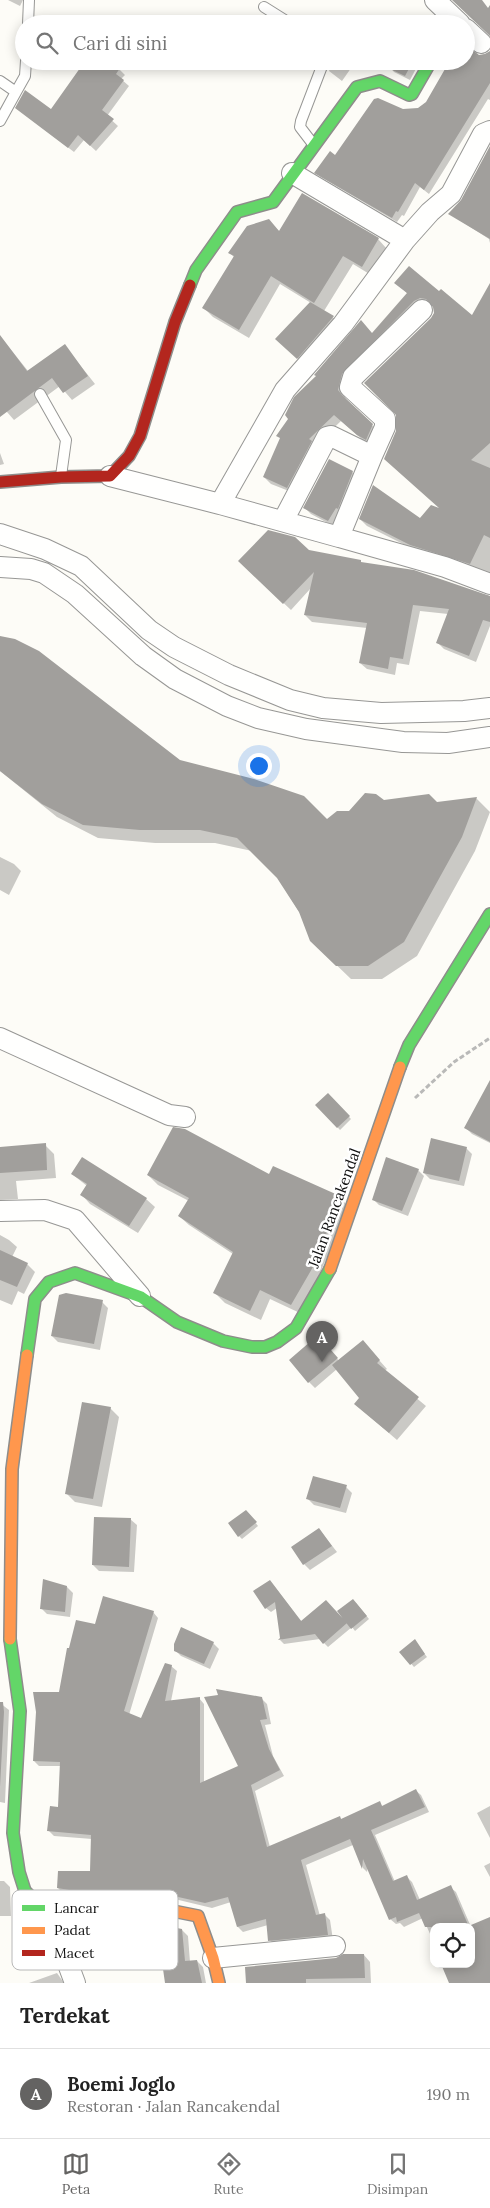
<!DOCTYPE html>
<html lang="id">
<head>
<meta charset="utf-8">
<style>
  body { margin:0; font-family:Lora,serif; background:#f2f2f2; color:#222 }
  .controls { position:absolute; right:15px; bottom:15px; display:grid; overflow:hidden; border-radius:10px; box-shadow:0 2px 12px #0003 }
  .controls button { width:45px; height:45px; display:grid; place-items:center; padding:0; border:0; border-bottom:1px solid #e0e0e0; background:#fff; color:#222; font:25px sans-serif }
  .you { position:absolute; left:258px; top:765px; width:18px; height:18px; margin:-12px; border:4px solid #fff; border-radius:50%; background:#1a73e8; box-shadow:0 0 0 8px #1a73e833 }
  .badge { display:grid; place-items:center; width:32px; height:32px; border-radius:50%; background:#646362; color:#fff; font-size:16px; font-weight:700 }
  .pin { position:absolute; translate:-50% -41px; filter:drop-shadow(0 1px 2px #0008) }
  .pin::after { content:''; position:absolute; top:26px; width:18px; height:15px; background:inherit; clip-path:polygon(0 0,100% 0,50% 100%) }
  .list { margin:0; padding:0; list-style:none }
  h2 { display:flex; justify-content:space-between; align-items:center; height:65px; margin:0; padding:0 20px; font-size:21px }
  h2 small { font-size:16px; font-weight:400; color:#767676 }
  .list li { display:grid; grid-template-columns:32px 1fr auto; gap:15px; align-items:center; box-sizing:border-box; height:90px; padding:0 20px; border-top:1px solid #e0e0e0 }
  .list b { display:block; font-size:19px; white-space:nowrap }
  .list p { margin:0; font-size:16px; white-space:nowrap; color:#767676 }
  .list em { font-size:16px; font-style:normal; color:#767676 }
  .icon { flex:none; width:28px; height:28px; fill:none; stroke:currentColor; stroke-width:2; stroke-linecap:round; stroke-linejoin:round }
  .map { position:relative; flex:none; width:490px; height:1983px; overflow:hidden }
  .search { position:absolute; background:#fff; box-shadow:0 2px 12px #0003; left:15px; right:15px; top:15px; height:55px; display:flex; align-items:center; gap:12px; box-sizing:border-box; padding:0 18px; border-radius:28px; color:#767676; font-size:19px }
  .sheet { height:155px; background:#fff }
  nav { display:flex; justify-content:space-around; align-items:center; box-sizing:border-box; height:70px; border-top:1px solid #e0e0e0; background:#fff; font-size:14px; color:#767676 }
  nav a { display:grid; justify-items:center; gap:2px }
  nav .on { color:#646362 }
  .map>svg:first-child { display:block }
  .shadow { fill:#0003 }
  .building { fill:#a19f9c }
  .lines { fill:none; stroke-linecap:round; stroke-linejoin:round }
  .lane-casing { stroke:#979795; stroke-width:12 }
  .street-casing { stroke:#979795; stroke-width:22 }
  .fast-casing { stroke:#8e8d8b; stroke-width:14 }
  .slow-casing { stroke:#8e8d8b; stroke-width:14 }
  .jam-casing { stroke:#8e8d8b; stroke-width:14 }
  .path { stroke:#b9b9b8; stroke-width:3; stroke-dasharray:5 2.5; stroke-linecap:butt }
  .lane { stroke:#fffffe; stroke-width:10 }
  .street { stroke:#fffffe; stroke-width:20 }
  .fast { stroke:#63d668; stroke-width:11 }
  .slow { stroke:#ff974d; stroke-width:11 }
  .jam { stroke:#b3261e; stroke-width:11 }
  .labels { text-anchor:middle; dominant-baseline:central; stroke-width:5; stroke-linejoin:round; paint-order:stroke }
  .street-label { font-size:15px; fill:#111; stroke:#fff }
  .key { fill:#fff; stroke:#b8b8b8; stroke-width:1 }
  .key-label { font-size:14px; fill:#111 }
</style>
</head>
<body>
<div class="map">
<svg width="490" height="1983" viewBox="0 0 490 1983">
  <rect width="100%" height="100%" fill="#fdfcf7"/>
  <!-- shadow -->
  <path class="shadow" d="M8,0H23L20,6Z
    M52,19L57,24H44Z
    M490,52V100L488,99L429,194L420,187L404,216L402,215L397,222L321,177L316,172L402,110L414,111L426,103L466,61Z
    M332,61H356L342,81L329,71Z
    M393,61H420L410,80L394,72L390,67Z
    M119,69L125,75L121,79L129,86L107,116L118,126L96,151L84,140L74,152L16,108L51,111Z
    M490,149V243L489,239L450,214L462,200Z
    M303,195L378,239L387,249L371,275L353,264L324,311L339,322L303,363L283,345L311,303L280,284L249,338L213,317L204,308L234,257L230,253L269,221L280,232Z
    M396,283L439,293L472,317L490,285V575L417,551L367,526L360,519L420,520L442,511L397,432L435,313L433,305H427L348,380L345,397L347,402L379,432L373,446L365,442L341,421L315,446L294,493L271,484L264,477L281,438L408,294Z
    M0,336L28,371L65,346L95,384L72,400L60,386L14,420L0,404Z
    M0,453L4,464L0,465Z
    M352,472L358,478L335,527L311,514L305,508Z
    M308,551L490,596V626L476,662L444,649L437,642L448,614L420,611L409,665L397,663L395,675L367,669L360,663L367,628L312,622L305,615L311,588L291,610L239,561Z
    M0,637L180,761L327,820L383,802L437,803L476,798L490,812L475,851L417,956L382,979H351L326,955L278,878L252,851L215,843H155L98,838L57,817L0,771Z
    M0,857L14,864L21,871L9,895L0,890Z
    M490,1091V1143L472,1134L466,1128Z
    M328,1095L351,1119L340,1130L317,1105Z
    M45,1145L54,1154L56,1178L16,1181L18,1199L0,1200V1148Z
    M466,1148L472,1154L464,1186L430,1179L424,1173Z
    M418,1170L424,1176L408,1216L379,1205L373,1199Z
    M72,1174L146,1199L155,1207L138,1233L90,1204L82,1195L87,1186Z
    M148,1175L270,1176L339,1197L349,1207L302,1314L270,1299L261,1320L225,1303L215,1293L233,1254L189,1225L179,1216L189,1201L158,1185Z
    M0,1235L9,1240L17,1247L12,1257L27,1264L35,1272L24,1294L18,1291L12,1305L0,1300Z
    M102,1302L108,1308L100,1350L58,1342L52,1336Z
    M363,1342L387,1369L384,1371L426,1406L397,1440L355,1404L360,1398L337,1369L315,1388L309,1382L324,1343L339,1361Z
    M110,1408L119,1417L102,1507L75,1502L66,1493Z
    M346,1487L352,1493L346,1513L314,1505L308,1499Z
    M249,1514L258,1526L242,1539L239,1536Z
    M130,1519L137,1525L134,1572L99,1571L93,1565Z
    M319,1529L337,1552L310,1570L304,1564Z
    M274,1586L302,1622L342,1620L356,1603L369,1619L355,1631L352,1627L328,1647L320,1639L284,1644L280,1640L282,1639L277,1608L271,1612L266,1608Z
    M67,1587L73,1593L70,1617L47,1614L41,1608Z
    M153,1612L158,1618L129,1715L142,1719L171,1666L177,1671L171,1701L199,1698L204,1704V1782L240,1766L261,1698L267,1704L271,1724L265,1725L273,1756L284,1776L255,1791L270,1847L339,1817L342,1820L379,1803L383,1807L415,1790L421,1795L429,1812L375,1835L395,1882L407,1877L412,1882L420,1900L450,1887L456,1892L471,1927L490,1918V1983H451L471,1964V1927H434V1943L423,1918L404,1927L400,1923L396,1924L390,1919L368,1866L367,1872L363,1868L353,1845L306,1865L320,1916L325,1915L330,1920L333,1940L275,1945L270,1940L268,1925L243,1932L238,1927L231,1902L212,1908L162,1896L100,1899L63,1893L58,1888L92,1872V1839L54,1836L49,1831L59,1808L61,1766H39L34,1761L60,1693L96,1626Z
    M213,1643L219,1649L210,1669L181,1656L175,1650Z
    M417,1644L427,1657L414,1667L401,1652Z
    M0,1703L9,1710L5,1803L0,1802Z
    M490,1806V1838L477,1813Z
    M490,1863V1877L484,1866Z
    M0,1881H4L10,1887L11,1916H0Z
    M182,1930L188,1936L190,1962L197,1961L203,1967L206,1983H166L164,1968H139L135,1964L89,1967L83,1961L132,1940Z
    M364,1955L370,1962L371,1983H247L337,1959Z
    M57,1973L64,1983H29Z"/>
  <!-- building -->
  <path class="building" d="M452,0H482L488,8L490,5V36Z
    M466,45L479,55L485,54L490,51V83L424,190L415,183L398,212L396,211L392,218L314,173L330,151L335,155L374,99L378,98L403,109L418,108L426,102L445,69L447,61H466Z
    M85,61H110L120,68L116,74L124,80L102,110L114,119L90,146L78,135L68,148L15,108L25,90L51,109Z
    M392,61H413L405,76L388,68Z
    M490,146V239L448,214L461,200Z
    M302,193L379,238L362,267L343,256L314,303L271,276L239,330L202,308L234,256L228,253L247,226L269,219L279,231Z
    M409,266L439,291L441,289L472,315L490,283V443L471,460L490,468V538L484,535L470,564L410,545L359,519L373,485L420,518L431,505L439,508L384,459L396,431V415L364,383L431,318L434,313L433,307L426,299L420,298L414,301L342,374L338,390L342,395L373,424L366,440L357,435L334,415L309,439L312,441L287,488L263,477L280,438L276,436L288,419L285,415L294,397L316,376L314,375L361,320L372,333L407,293L394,283Z
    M310,302L334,316L297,359L275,339Z
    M0,335L27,371L65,344L88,376L63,393L52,378L0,417Z
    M329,459L353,471L338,509L336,508L328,521L303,508Z
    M268,530L295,537L309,550L361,560V562L414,570L490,596V622L483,620L469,656L436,643L449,609L413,605L403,659L390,657L388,669L359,663L367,623L304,615L314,572L283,604L238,561Z
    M0,636L15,639L39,651L180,760L254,779L304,796L327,819L337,811H349L365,793L376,794L384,800L429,794L437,802L477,797L462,837L404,942L368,966H336L310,941L299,912L277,878L237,838L200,830H140L83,825L42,804L0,771Z
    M490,1080V1142L464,1128Z
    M328,1093L350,1116L337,1128L315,1105Z
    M173,1127L185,1129L269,1174L273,1166L340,1196L317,1260L291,1305L260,1290L250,1311L213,1293L233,1252L178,1216L189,1198L147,1175Z
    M431,1138L467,1147L459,1181L423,1173Z
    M46,1143L47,1170L0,1173V1147Z
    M82,1157L147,1198L129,1226L80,1195L87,1184L71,1174Z
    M386,1157L419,1169L402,1211L372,1200Z
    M0,1250L28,1263L17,1287L0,1280Z
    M66,1293L103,1300L94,1344L51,1336L59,1295Z
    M318,1335L338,1358L308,1383L289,1360Z
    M363,1340L380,1360L377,1363L419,1397L389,1433L354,1404L359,1398L332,1365Z
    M82,1402L111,1407L93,1499L65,1494Z
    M313,1476L347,1485L340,1508L306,1499Z
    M246,1510L257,1522L238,1537L228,1523Z
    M94,1517L131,1518L129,1567L92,1565Z
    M319,1528L332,1546L303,1565L291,1547Z
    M43,1579L67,1586L65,1612L40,1609Z
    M270,1580L301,1621L326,1600L347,1623L323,1644L315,1634L278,1640L280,1638L275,1602L265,1609L253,1591Z
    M103,1596L154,1611L124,1711L141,1718L165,1663L172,1665L165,1701L200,1697V1783L238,1766L204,1697L218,1695L216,1689L262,1697L267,1719L260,1720L269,1749L280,1770L251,1785L267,1847L340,1816L341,1819L380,1801L382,1806L416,1789L425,1807L371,1830L393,1881L407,1875L417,1900L451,1885L469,1927H425L419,1913L397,1922L396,1917L389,1920L363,1859L362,1869L350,1839L301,1860L316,1915L325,1913L328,1935L268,1941L266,1919L237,1927L228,1897L205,1903L156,1892L94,1894L57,1888L58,1871H90L91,1835L47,1831L50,1806L58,1807L60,1762L33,1761L36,1712L33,1692H59L67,1648H69L76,1620L95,1624Z
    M353,1599L367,1616L351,1629L337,1611Z
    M181,1627L214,1642L204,1664L174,1651V1644Z
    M415,1639L425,1654L410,1665L399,1652Z
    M0,1702H3L4,1712L0,1787Z
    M490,1917V1983H449L441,1964H471V1925Z
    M152,1923L182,1929L185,1961L197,1960L202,1983H165L162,1962L132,1963V1958L82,1961L81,1942L131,1939L130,1924Z
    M343,1954H364L365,1978L306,1979V1983H246L245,1967L336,1958Z"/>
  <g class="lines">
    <defs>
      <path id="lane" d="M264,7L291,24
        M28,24L29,0
        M0,81L16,92L25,76L26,61
        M0,121L16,92
        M313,144L300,127L301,121L324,61
        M40,394L66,440L61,476"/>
      <path id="street" d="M435,0L460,24
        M466,29L481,43
        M292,173L405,240
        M110,476L220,504L285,390L343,324L405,240L430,212L451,194L483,134L490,131
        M220,504L339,537L372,456
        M283,521L327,437L331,436L372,456L385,427V419L350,387L353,377L422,310
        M0,534L45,549L81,566L149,630L174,647L229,675L290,700L323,708L381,713L464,711L490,708
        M339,537L445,567L490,584
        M0,567L31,569L44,573L75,594L143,656L175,679L227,706L258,718L306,729L403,742L448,743L490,737
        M0,1038L169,1115L185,1117
        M0,1211L45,1210L75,1220L140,1296
        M45,1902L75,1983
        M213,1958L335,1946"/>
      <path id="fast" d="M190,285L196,270L237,212L273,202L357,87L380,81L409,95L412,94L431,61
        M400,1067L409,1045L490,914
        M27,1355L35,1299L49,1282L75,1273L141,1297L177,1322L223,1341L252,1347H265L277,1342L296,1328L330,1269
        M10,1639L20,1711L13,1833L19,1872L25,1891L33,1899L61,1905"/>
      <path id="slow" d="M330,1269L400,1067
        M10,1639L12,1469L27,1355
        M61,1905L93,1910L153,1907L198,1916L213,1958L219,1983"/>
      <path id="jam" d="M0,482L61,477L110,476L129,456L140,436L175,322L190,285"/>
    </defs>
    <!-- lane casing -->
    <use href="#lane" class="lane-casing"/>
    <!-- street casing -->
    <use href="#street" class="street-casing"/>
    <!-- fast casing -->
    <use href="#fast" class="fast-casing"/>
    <!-- slow casing -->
    <use href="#slow" class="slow-casing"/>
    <!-- jam casing -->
    <use href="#jam" class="jam-casing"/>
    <!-- path -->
    <path class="path" d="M415,1098L454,1062L490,1038"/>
    <!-- lane -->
    <use href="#lane" class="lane"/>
    <!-- street -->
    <use href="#street" class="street"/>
    <!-- fast -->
    <use href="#fast" class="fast"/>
    <!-- slow -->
    <use href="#slow" class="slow"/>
    <!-- jam -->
    <use href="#jam" class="jam"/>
  </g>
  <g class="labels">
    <!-- street labels -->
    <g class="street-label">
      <text transform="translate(334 1208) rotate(-70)">Jalan Rancakendal</text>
    </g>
  </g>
  <!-- legend -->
  <rect x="12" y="1890" width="166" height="80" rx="8" class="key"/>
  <rect x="22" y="1905" width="23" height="6" fill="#63d668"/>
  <rect x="22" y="1927" width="23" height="7" fill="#ff974d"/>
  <rect x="22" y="1950" width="23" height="6" fill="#b3261e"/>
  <g class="key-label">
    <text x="54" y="1913">Lancar</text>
    <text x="54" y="1935">Padat</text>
    <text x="54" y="1958">Macet</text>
  </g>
</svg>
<div class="controls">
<button><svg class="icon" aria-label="locate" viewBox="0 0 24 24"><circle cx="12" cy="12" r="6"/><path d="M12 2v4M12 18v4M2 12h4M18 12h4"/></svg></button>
</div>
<div class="you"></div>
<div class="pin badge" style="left:322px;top:1362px">A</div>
<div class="search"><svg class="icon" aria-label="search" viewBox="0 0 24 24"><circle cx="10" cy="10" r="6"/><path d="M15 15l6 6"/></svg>Cari di sini</div>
</div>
<section class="sheet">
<h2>Terdekat<small></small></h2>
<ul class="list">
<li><span class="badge">A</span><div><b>Boemi Joglo</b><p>Restoran · Jalan Rancakendal</p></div><em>190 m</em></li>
</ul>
</section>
<nav>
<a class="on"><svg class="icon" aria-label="map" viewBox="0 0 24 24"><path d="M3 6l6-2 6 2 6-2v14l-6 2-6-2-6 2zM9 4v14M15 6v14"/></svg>Peta</a>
<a><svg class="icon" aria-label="directions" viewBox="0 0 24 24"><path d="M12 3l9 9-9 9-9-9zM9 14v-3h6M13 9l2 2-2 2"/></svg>Rute</a>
<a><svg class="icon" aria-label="saved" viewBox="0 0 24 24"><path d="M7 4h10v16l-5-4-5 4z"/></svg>Disimpan</a>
</nav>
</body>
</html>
